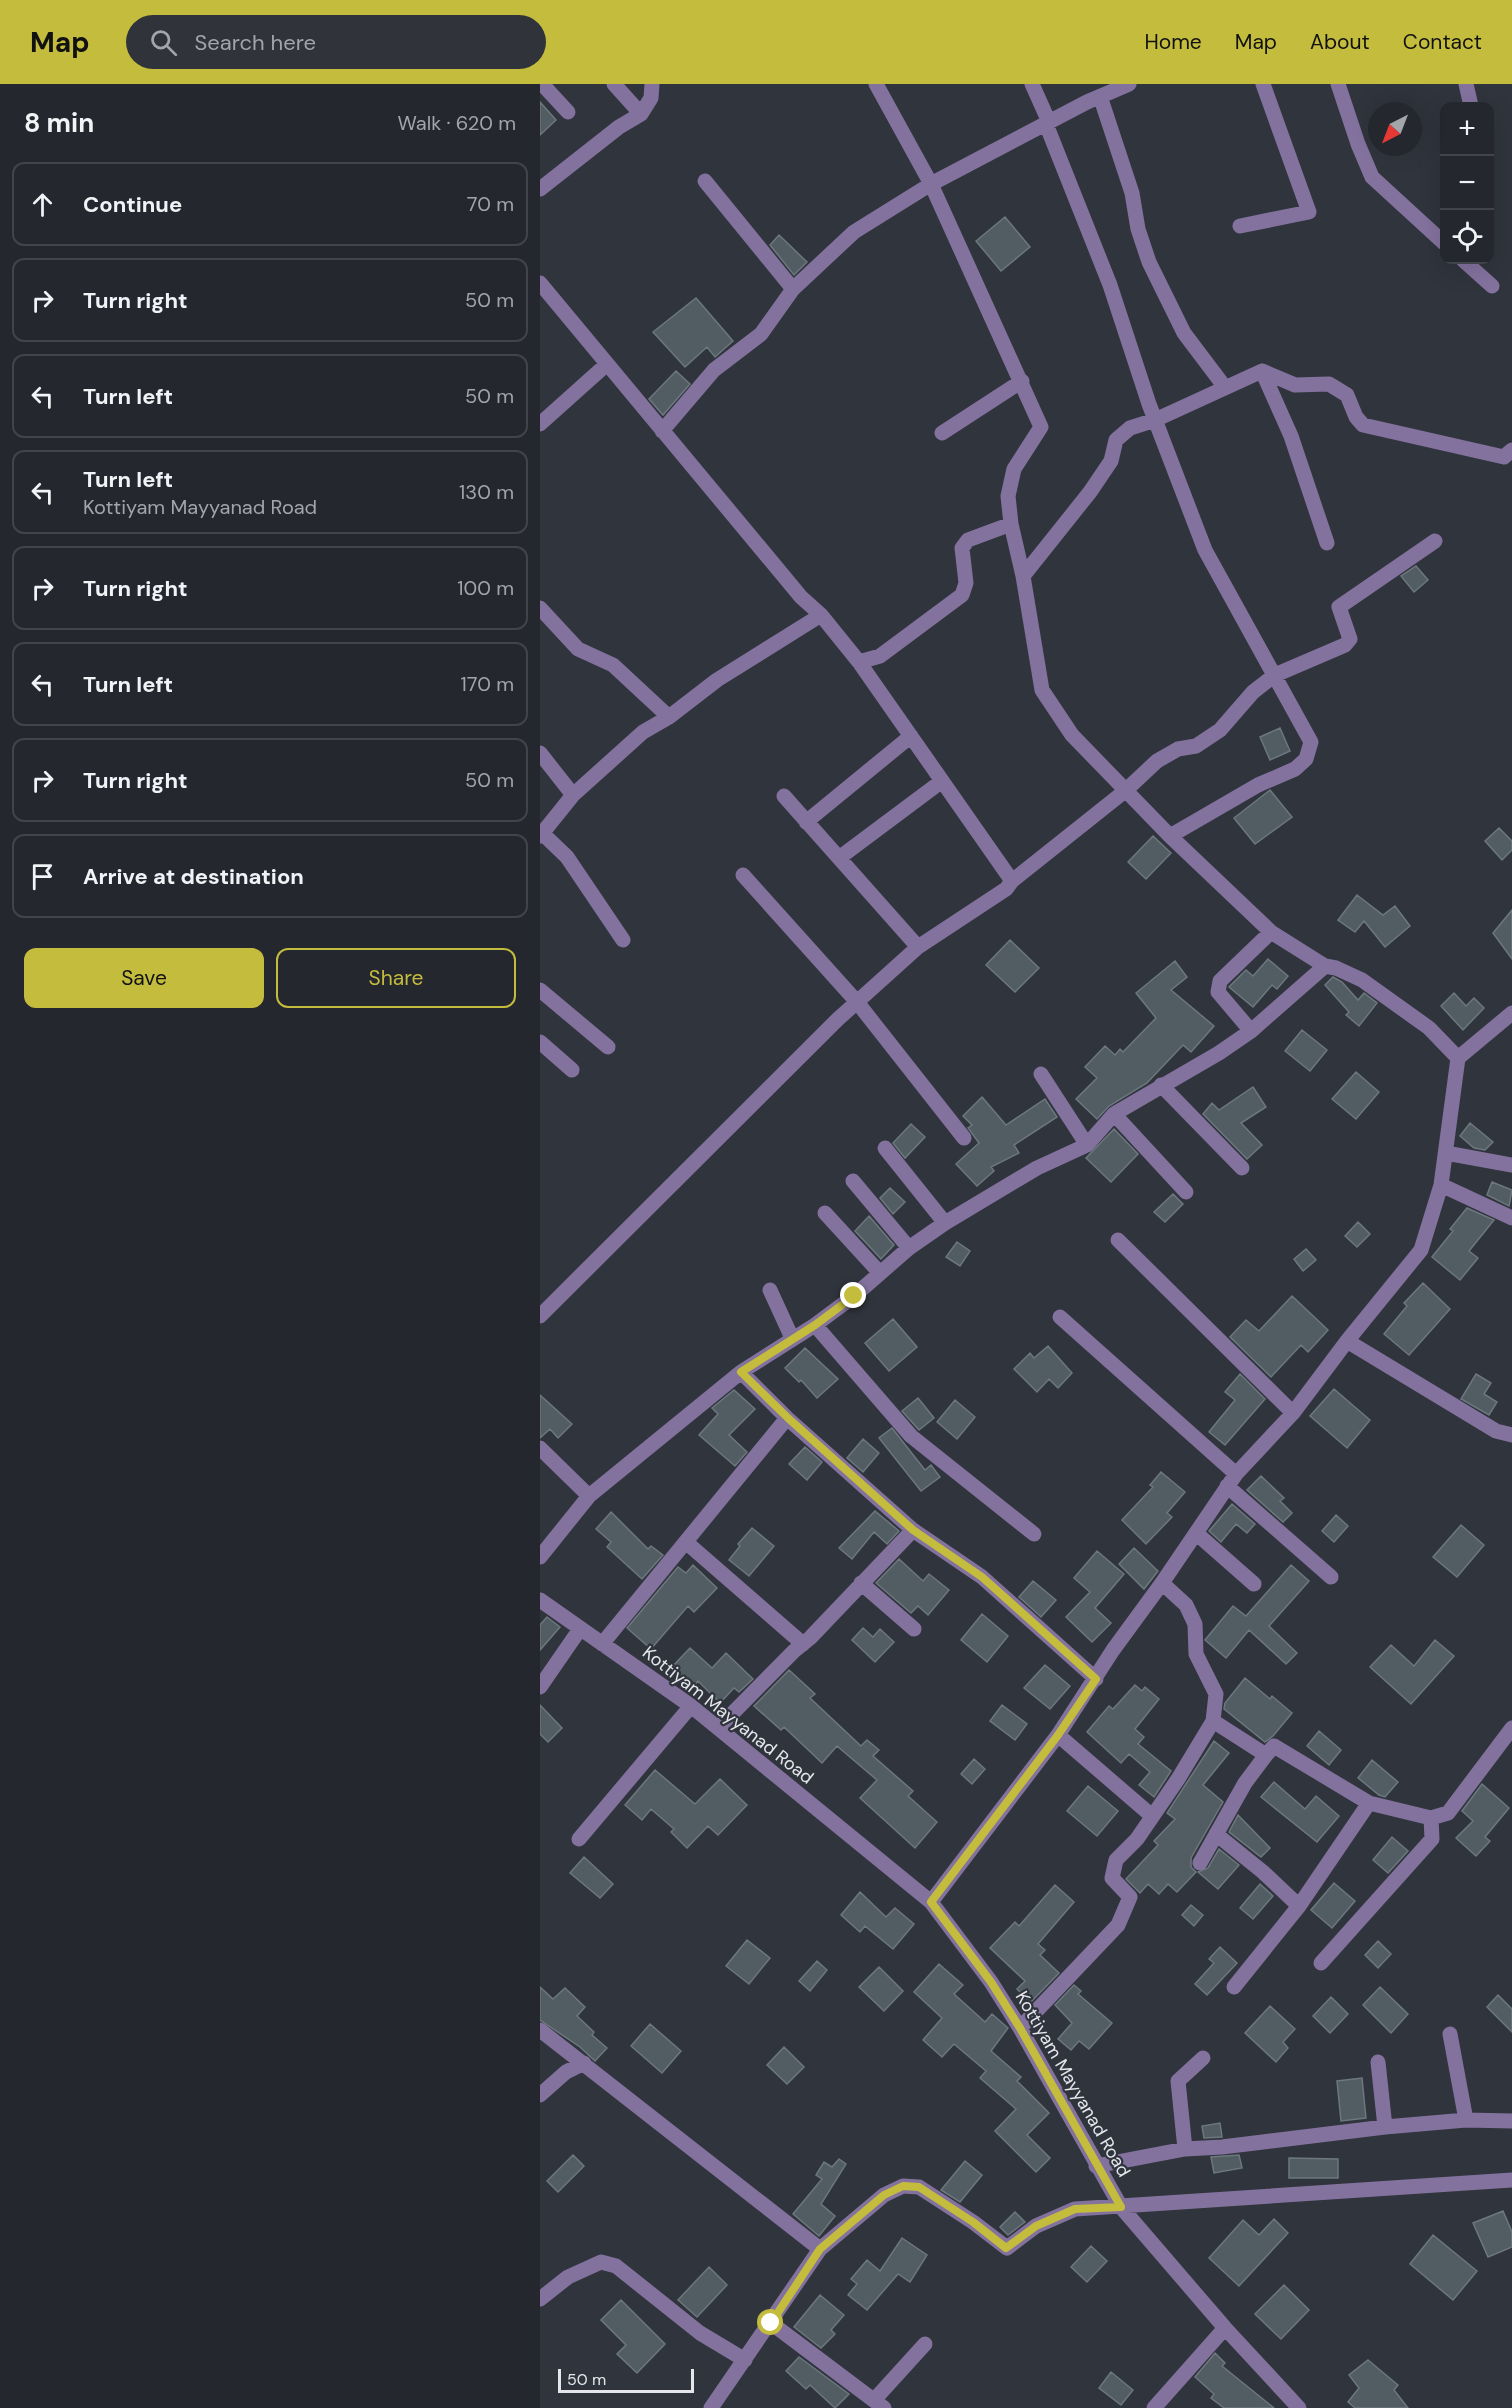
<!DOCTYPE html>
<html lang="en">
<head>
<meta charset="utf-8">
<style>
  body { margin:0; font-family:"DM Sans",sans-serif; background:#30333a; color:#f1f3f6 }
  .controls { position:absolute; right:18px; top:18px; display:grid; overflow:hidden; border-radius:12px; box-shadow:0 6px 24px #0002 }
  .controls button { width:54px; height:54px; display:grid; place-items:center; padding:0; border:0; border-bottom:2px solid #41444a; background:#24272e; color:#f1f3f6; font:30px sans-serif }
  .compass { position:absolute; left:828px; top:18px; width:54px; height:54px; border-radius:50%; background:#24272e; box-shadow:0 6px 24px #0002; rotate:222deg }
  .scale { position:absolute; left:18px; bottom:15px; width:136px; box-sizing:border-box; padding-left:6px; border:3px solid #e4e6ec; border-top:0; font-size:16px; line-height:21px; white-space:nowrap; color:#e4e6ec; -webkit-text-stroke:4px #30343d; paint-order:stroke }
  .stop { position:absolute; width:18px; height:18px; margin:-14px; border:4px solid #c4bc3d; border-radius:50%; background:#fff }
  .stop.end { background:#c4bc3d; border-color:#fff; box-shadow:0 2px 6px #0008 }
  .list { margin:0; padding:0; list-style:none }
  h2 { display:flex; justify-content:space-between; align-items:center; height:78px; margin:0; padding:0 24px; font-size:26px }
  h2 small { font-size:20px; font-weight:400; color:#a3a5aa }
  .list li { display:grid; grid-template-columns:39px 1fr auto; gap:18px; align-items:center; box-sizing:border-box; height:84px; margin:0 12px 12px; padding:0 12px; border:2px solid #41444a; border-radius:12px }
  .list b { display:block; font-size:22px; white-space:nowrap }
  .list p { margin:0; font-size:20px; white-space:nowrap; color:#a3a5aa }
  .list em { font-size:20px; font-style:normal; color:#a3a5aa }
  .actions { display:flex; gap:12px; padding:18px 24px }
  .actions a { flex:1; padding:14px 0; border:2px solid #c4bc3d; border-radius:12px; text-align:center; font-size:21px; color:#c4bc3d }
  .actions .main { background:#c4bc3d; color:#111 }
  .icon { flex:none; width:33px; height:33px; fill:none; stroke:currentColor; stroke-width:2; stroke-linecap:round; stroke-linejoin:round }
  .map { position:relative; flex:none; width:972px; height:2324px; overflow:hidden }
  header { display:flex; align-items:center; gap:36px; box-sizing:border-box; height:84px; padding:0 30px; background:#c4bc3d; color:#111 }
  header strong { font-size:28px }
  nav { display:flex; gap:33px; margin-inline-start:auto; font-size:21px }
  .search { width:420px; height:54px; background:#30333a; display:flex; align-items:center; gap:15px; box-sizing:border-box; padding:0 21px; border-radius:33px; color:#a3a5aa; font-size:22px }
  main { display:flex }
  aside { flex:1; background:#24272e }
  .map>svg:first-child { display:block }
  .building { fill:#525d63; stroke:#6c777e; stroke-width:1.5 }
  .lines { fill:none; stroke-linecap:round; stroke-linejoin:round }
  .minor { stroke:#83729e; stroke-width:15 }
  .route { stroke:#c4bc3d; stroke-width:8 }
  .labels { text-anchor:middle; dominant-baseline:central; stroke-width:4.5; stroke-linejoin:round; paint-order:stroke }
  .street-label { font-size:18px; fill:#e4e6ec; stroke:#30343d }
</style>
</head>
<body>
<header>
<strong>Map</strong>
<div class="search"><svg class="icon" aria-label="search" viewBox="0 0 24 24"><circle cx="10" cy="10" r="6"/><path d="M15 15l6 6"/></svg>Search here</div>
<nav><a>Home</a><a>Map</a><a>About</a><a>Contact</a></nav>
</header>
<main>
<aside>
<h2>8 min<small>Walk · 620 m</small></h2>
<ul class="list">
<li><svg class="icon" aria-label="ahead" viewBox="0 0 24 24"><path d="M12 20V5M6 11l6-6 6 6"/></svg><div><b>Continue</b></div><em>70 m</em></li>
<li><svg class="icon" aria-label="right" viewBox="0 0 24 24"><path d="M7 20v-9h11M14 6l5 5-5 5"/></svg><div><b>Turn right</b></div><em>50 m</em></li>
<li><svg class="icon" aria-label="left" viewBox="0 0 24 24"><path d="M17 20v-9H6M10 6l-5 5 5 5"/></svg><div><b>Turn left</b></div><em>50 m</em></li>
<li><svg class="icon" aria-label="left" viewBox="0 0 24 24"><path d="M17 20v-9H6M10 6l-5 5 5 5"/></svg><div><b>Turn left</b><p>Kottiyam Mayyanad Road</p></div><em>130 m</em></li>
<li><svg class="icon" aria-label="right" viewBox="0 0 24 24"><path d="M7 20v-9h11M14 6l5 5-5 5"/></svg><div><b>Turn right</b></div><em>100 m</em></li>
<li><svg class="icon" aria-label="left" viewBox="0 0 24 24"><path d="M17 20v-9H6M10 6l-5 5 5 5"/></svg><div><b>Turn left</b></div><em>170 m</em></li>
<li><svg class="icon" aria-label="right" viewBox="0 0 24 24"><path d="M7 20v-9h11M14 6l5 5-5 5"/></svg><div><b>Turn right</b></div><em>50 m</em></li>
<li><svg class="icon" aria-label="arrive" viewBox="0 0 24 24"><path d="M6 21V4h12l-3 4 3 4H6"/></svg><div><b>Arrive at destination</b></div></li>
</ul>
<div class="actions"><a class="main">Save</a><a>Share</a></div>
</aside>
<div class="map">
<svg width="972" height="2324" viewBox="0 0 972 2324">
  <rect width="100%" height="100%" fill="#30343d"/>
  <!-- building -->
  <path class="building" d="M0,18L16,36L0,51Z
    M465,133L490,163L461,187L436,157Z
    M239,151L267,178L254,191L230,161Z
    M156,214L193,257L175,273L167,263L145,283L113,248Z
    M136,287L150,300L123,331L109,315Z
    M876,482L888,496L874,508L861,492Z
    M740,644L750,667L730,676L720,653Z
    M730,706L752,733L715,760L694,734Z
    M959,744L972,757V766L962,776L945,757Z
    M613,752L631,769L606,795L588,778Z
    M817,811L843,831L855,822L870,842L845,863L824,837L815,848L798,836Z
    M972,826V875L953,849Z
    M470,856L499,884L475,908L446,881Z
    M728,875L748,892L737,905L732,901L713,923L689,903L706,886L713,892Z
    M635,877L647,893L631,906L674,942L651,968L643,961L607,999L569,1022L557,1035L536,1015L557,994L545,983L565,962L575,971L580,965L583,968L616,934L596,909Z
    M793,893L802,898L818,916L824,909L837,919L819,942L806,931L809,928L785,901Z
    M914,909L926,922L934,914L944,924L923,946L901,922Z
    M762,946L787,966L770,987L745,967Z
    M816,988L839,1008L816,1035L792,1015Z
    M713,1003L726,1023L701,1039L722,1061L707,1075L663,1030L672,1019L679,1026Z
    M442,1013L466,1041L505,1015L517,1033L474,1061L479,1069L451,1083L454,1087L437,1102L416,1080L439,1059L428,1044L432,1041L423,1032Z
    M930,1039L953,1058L945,1066L934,1064L920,1052Z
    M371,1040L385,1053L365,1074L353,1059Z
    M574,1045L598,1070L571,1098L546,1074Z
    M952,1098L972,1106L969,1122L947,1111Z
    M350,1104L365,1118L353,1130L340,1114Z
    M633,1110L643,1120L625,1138L614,1128Z
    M927,1124L954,1136L929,1167L938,1174L920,1196L892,1173L913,1147L910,1145Z
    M329,1132L354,1161L341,1175L315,1147Z
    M818,1138L830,1150L817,1163L805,1152Z
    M417,1158L430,1167L420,1182L406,1173Z
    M766,1165L776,1176L763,1187L754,1175Z
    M883,1199L910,1225L869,1271L844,1250L867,1222L864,1219Z
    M752,1212L788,1246L768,1268L761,1261L731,1293L690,1253L706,1236L719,1247Z
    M353,1235L377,1263L349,1287L325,1259Z
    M508,1262L532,1289L518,1304L509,1295L497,1308L474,1285L490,1269L494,1274Z
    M265,1264L298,1295L277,1314L261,1296L259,1298L245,1284Z
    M700,1290L725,1315L685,1361L669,1348L695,1316L685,1308Z
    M936,1290L951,1299L944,1310L957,1318L949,1331L921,1315Z
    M794,1305L830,1336L807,1364L770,1332Z
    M194,1306L215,1325L189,1351L207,1368L195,1382L159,1351L178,1330L172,1324Z
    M0,1311L32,1340L18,1354L10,1345L0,1354Z
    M378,1314L394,1334L379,1346L362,1327Z
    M415,1316L435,1333L417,1355L397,1338Z
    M352,1344L385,1386L391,1381L400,1393L381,1407L339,1354Z
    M323,1355L339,1369L323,1388L307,1374Z
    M265,1363L282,1378L267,1396L249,1380Z
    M621,1388L645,1408L627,1429L632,1433L606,1460L582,1436L613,1403L610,1401Z
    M721,1392L744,1414L740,1417L752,1429L743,1438L707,1406Z
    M692,1420L715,1440L707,1449L696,1440L681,1458L669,1447Z
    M335,1427L359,1447L347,1460L334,1448L312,1475L299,1464Z
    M71,1428L108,1465L111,1462L123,1471L102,1495L67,1463L71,1458L56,1445Z
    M796,1431L808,1442L794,1458L782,1447Z
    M921,1441L944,1461L917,1493L893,1473Z
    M212,1444L234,1462L209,1492L189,1476L200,1462L198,1460Z
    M594,1464L618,1487L604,1505L579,1480Z
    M557,1467L584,1490L555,1524L571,1539L552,1558L526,1533L550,1508L534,1494Z
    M359,1475L383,1497L389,1490L409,1506L388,1531L378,1522L371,1529L336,1499Z
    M153,1481L177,1504L154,1528L148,1522L111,1565L87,1544L138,1483L146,1489Z
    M751,1481L769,1497L729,1542L757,1569L746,1580L709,1546L686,1574L665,1556L693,1522L706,1532Z
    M493,1497L516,1516L501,1533L479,1513Z
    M442,1530L468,1552L447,1578L421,1556Z
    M7,1533L20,1543L0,1566V1541Z
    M323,1544L333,1553L340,1545L354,1558L335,1578L312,1556Z
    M895,1556L914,1572L871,1620L830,1583L851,1561L874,1582Z
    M150,1564L172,1584L186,1569L213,1595L199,1608L194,1604L180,1619L158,1597L152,1604L131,1584Z
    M505,1581L530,1602L510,1625L484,1604Z
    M249,1586L275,1610L270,1614L321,1662L327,1656L339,1666L333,1672L373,1707L368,1712L397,1738L375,1764L320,1714L337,1696L297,1662L282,1679L244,1643L241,1646L214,1622Z
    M705,1594L730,1615L732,1612L752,1629L733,1652L725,1658L684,1625L685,1619Z
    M595,1601L602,1607L605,1603L619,1615L595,1645L604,1653L598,1660L631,1687L614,1713L599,1701L610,1688L589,1670L581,1679L547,1648L569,1622L573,1625Z
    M0,1621L22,1644L8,1658L0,1650Z
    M462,1621L487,1640L475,1656L450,1637Z
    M779,1647L801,1666L789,1681L767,1662Z
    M674,1657L689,1669L663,1701L683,1718L651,1774V1783L656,1788L637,1808L628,1800L619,1810L608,1800L600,1809L586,1795L618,1761L614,1757L635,1735L627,1729Z
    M434,1675L445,1685L432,1700L421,1690Z
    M832,1676L858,1698L845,1713L839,1711L818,1694Z
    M115,1686L155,1720L180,1695L207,1721L178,1751L168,1742L147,1764L131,1748L134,1745L111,1725L102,1736L85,1721Z
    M734,1698L765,1725L776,1712L799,1732L777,1758L721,1713Z
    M942,1700L969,1724L945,1753L950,1757L936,1772L916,1754L933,1737L922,1727Z
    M548,1702L578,1727L557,1752L527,1727Z
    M698,1731L730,1764L721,1773L689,1748Z
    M852,1753L868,1767L848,1789L833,1776Z
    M679,1765L699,1781L678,1805L658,1788L668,1784Z
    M44,1773L73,1800L60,1814L30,1789Z
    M794,1799L815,1817L792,1844L771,1826Z
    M720,1800L733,1812L713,1835L700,1824Z
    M515,1801L534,1818L498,1860L505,1866L500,1871L519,1889L490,1919L477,1905L485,1897L450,1864L475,1838L479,1842Z
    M320,1808L346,1833L355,1824L374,1840L353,1865L325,1842L320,1848L301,1831Z
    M651,1821L663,1831L654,1842L642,1831Z
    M207,1856L230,1874L209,1900L186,1882Z
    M838,1857L851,1870L838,1884L825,1871Z
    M680,1863L697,1879L667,1911L655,1900L674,1879L669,1875Z
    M277,1877L287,1886L270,1907L259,1897Z
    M399,1880L423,1901L414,1910L445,1938L452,1930L468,1944L451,1967L481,1993L477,1997L509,2029L487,2051L510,2074L496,2088L455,2047L476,2025L440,1994L446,1987L414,1960L402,1973L383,1956L402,1934L374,1908Z
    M339,1883L363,1907L344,1927L319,1903Z
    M534,1901L541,1907L538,1910L572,1939L549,1965L539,1957L531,1966L518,1955L532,1939L515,1921Z
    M0,1903L13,1915L25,1904L45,1923L37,1932L54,1948L52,1951L67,1964L55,1977L40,1963L0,1936Z
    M840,1903L868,1930L851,1949L823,1921Z
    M958,1911L972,1925V1948L947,1923Z
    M791,1913L808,1930L790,1949L773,1932Z
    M730,1922L755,1945L743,1958L748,1964L736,1978L705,1949Z
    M110,1940L141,1967L122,1989L91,1962Z
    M244,1963L264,1983L247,2000L227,1981Z
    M822,1994L826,2034L801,2037L797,1997Z
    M680,2039L682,2053L664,2054L662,2042Z
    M33,2071L44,2082L18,2108L7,2097Z
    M699,2071L702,2084L674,2089L671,2073Z
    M749,2074L798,2075V2094H749Z
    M299,2075L306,2080L281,2120L295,2132L279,2152L253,2130L282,2095L276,2091L284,2078L292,2083Z
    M425,2077L442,2091L420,2118L401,2106Z
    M963,2127L972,2148V2163L948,2173L933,2139Z
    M475,2128L485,2138L468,2151L460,2143Z
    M734,2135L748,2149L699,2202L669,2174L703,2136L719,2151Z
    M893,2151L937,2187L913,2216L870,2180Z
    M362,2154L387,2171L370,2198L358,2190L327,2226L308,2211L317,2200L311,2195L327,2176L340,2187Z
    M551,2162L567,2177L547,2198L531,2183Z
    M169,2183L187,2201L157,2233L138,2216Z
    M744,2201L769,2226L741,2255L715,2230Z
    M280,2211L304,2231L291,2246L295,2250L281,2264L254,2243Z
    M81,2216L125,2260L97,2289L77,2270L86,2261L61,2236Z
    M675,2269L685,2279L682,2282L734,2324H684L671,2314L674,2310L655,2293Z
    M259,2273L309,2310L295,2324L270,2301L266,2305L246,2287Z
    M828,2276L858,2301L854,2306L868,2324H815L808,2318L819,2304L809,2291Z
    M571,2288L593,2306L581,2321L559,2304Z"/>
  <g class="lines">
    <!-- minor -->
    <path class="minor" d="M2,0L28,28
      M74,0L101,30
      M336,0L391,100L501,343L474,385L468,412L471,440L483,492L502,606L532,651L630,752L731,848L785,882L796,884L822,896L889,944L918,974
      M492,0L509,38
      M798,0L818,60L832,93L904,159
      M926,0L931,22
      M560,12L592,109L598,145L609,178L644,249L681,298
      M506,40L570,201L609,320L665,466L771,658L766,675L755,685L718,701L630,752
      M165,97L253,205
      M0,105L79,43L101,30L111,14L112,0
      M700,142L769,128L723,0
      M923,176L952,202
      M0,199L261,513L281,531L319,578L472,797
      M722,287L751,352L787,459
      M0,340L67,280
      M122,347L174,286L221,250L253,205L314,148L391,100L547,18L589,0
      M402,349L482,297
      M483,492L550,408L571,377L576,356L590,344L615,336L722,287L755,301L789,300L807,311L816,333L823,341L964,373L972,366
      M0,524L38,565L73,581L129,633
      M319,578L340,572L422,511L426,499L422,464L428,456L471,440
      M0,669L33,711
      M244,712L378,863
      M266,738L371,652
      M3,750L27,773L83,856
      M0,752L33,711L103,648L129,633L177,596L281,531
      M299,774L402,697
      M203,791L317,918L424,1054
      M0,906L68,963
      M711,947L678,908L680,897L731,848
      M0,958L32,986
      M501,990L547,1061
      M621,1001L702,1084
      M574,1030L646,1108
      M345,1064L405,1139
      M906,1069L972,1081
      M313,1097L369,1164
      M901,1101L972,1134
      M285,1129L340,1189
      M578,1156L753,1329
      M230,1206L252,1254
      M0,1232L298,935L378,863L466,805L472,797L585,707L617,677L638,665L656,662L680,646L713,608L735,591L805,561L810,555L799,523L895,457
      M520,1233L696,1390
      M275,1241L371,1352L494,1450
      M807,1257L956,1347L972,1351
      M201,1288L247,1334L373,1446L442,1493L556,1595
      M0,1364L49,1412
      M687,1402L791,1493
      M656,1449L714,1500
      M147,1459L263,1560
      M0,1473L49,1412L201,1288L275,1241L314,1212L369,1164L405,1139L497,1084L547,1061L574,1030L679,969L711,947L785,882
      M321,1499L374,1545
      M622,1499L646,1521L655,1540L656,1570L676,1610L673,1637L726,1671L734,1662L829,1719L891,1734L908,1729L972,1644
      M0,1516L151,1622L391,1818L451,1898L480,1944L581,2123L685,2244L759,2324
      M62,1560L247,1334
      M0,1603L40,1545
      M178,1644L254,1567L270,1554L373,1446
      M518,1651L612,1732
      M676,1750L723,1788L759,1822
      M39,1755L151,1622
      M660,1779L705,1699L726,1671
      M391,1818L518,1651L573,1566L622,1499L696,1390L753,1329L807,1257L881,1166L901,1101L918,974L972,929
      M781,1879L892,1755L891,1734
      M694,1903L759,1822L829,1719
      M480,1944L578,1841L590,1813L572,1794L576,1776L597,1755L638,1695L673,1637
      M0,1946L280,2165L344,2111L363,2102L379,2103L433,2138L467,2164L496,2142L535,2125L972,2096
      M910,1950L926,2036
      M838,1978L845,2043
      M0,2011L26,1988L44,1979
      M645,2065L638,1997L663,1974
      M556,2082L645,2065L682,2063L845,2043L926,2036L972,2037
      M0,2215L28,2193L61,2178L76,2182L160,2249L205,2276
      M231,2239L344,2324
      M335,2315L385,2260
      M171,2324L280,2165
      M614,2324L685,2244"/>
  </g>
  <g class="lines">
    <!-- route -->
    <path class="route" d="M231,2239L280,2165L344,2111L363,2102L379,2103L433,2138L466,2164L496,2142L535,2125L581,2123L480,1944L451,1898L391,1818L518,1651L556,1595L442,1493L373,1446L248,1334L201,1288L275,1241L314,1212"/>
  </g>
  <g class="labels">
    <!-- street labels -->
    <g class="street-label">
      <text transform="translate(188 1631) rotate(38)">Kottiyam Mayyanad Road</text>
      <text transform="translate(533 2000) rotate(60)">Kottiyam Mayyanad Road</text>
    </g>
  </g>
</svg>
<div class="controls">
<button>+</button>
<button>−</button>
<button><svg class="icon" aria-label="locate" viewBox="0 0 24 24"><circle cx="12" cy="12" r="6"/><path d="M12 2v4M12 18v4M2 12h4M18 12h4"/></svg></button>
</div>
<svg class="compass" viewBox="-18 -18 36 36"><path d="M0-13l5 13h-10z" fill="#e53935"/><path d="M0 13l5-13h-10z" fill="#a3a5aa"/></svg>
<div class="scale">50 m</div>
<div class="stop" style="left:231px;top:2239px"></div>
<div class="stop end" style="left:314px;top:1212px"></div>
</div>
</main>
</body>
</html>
